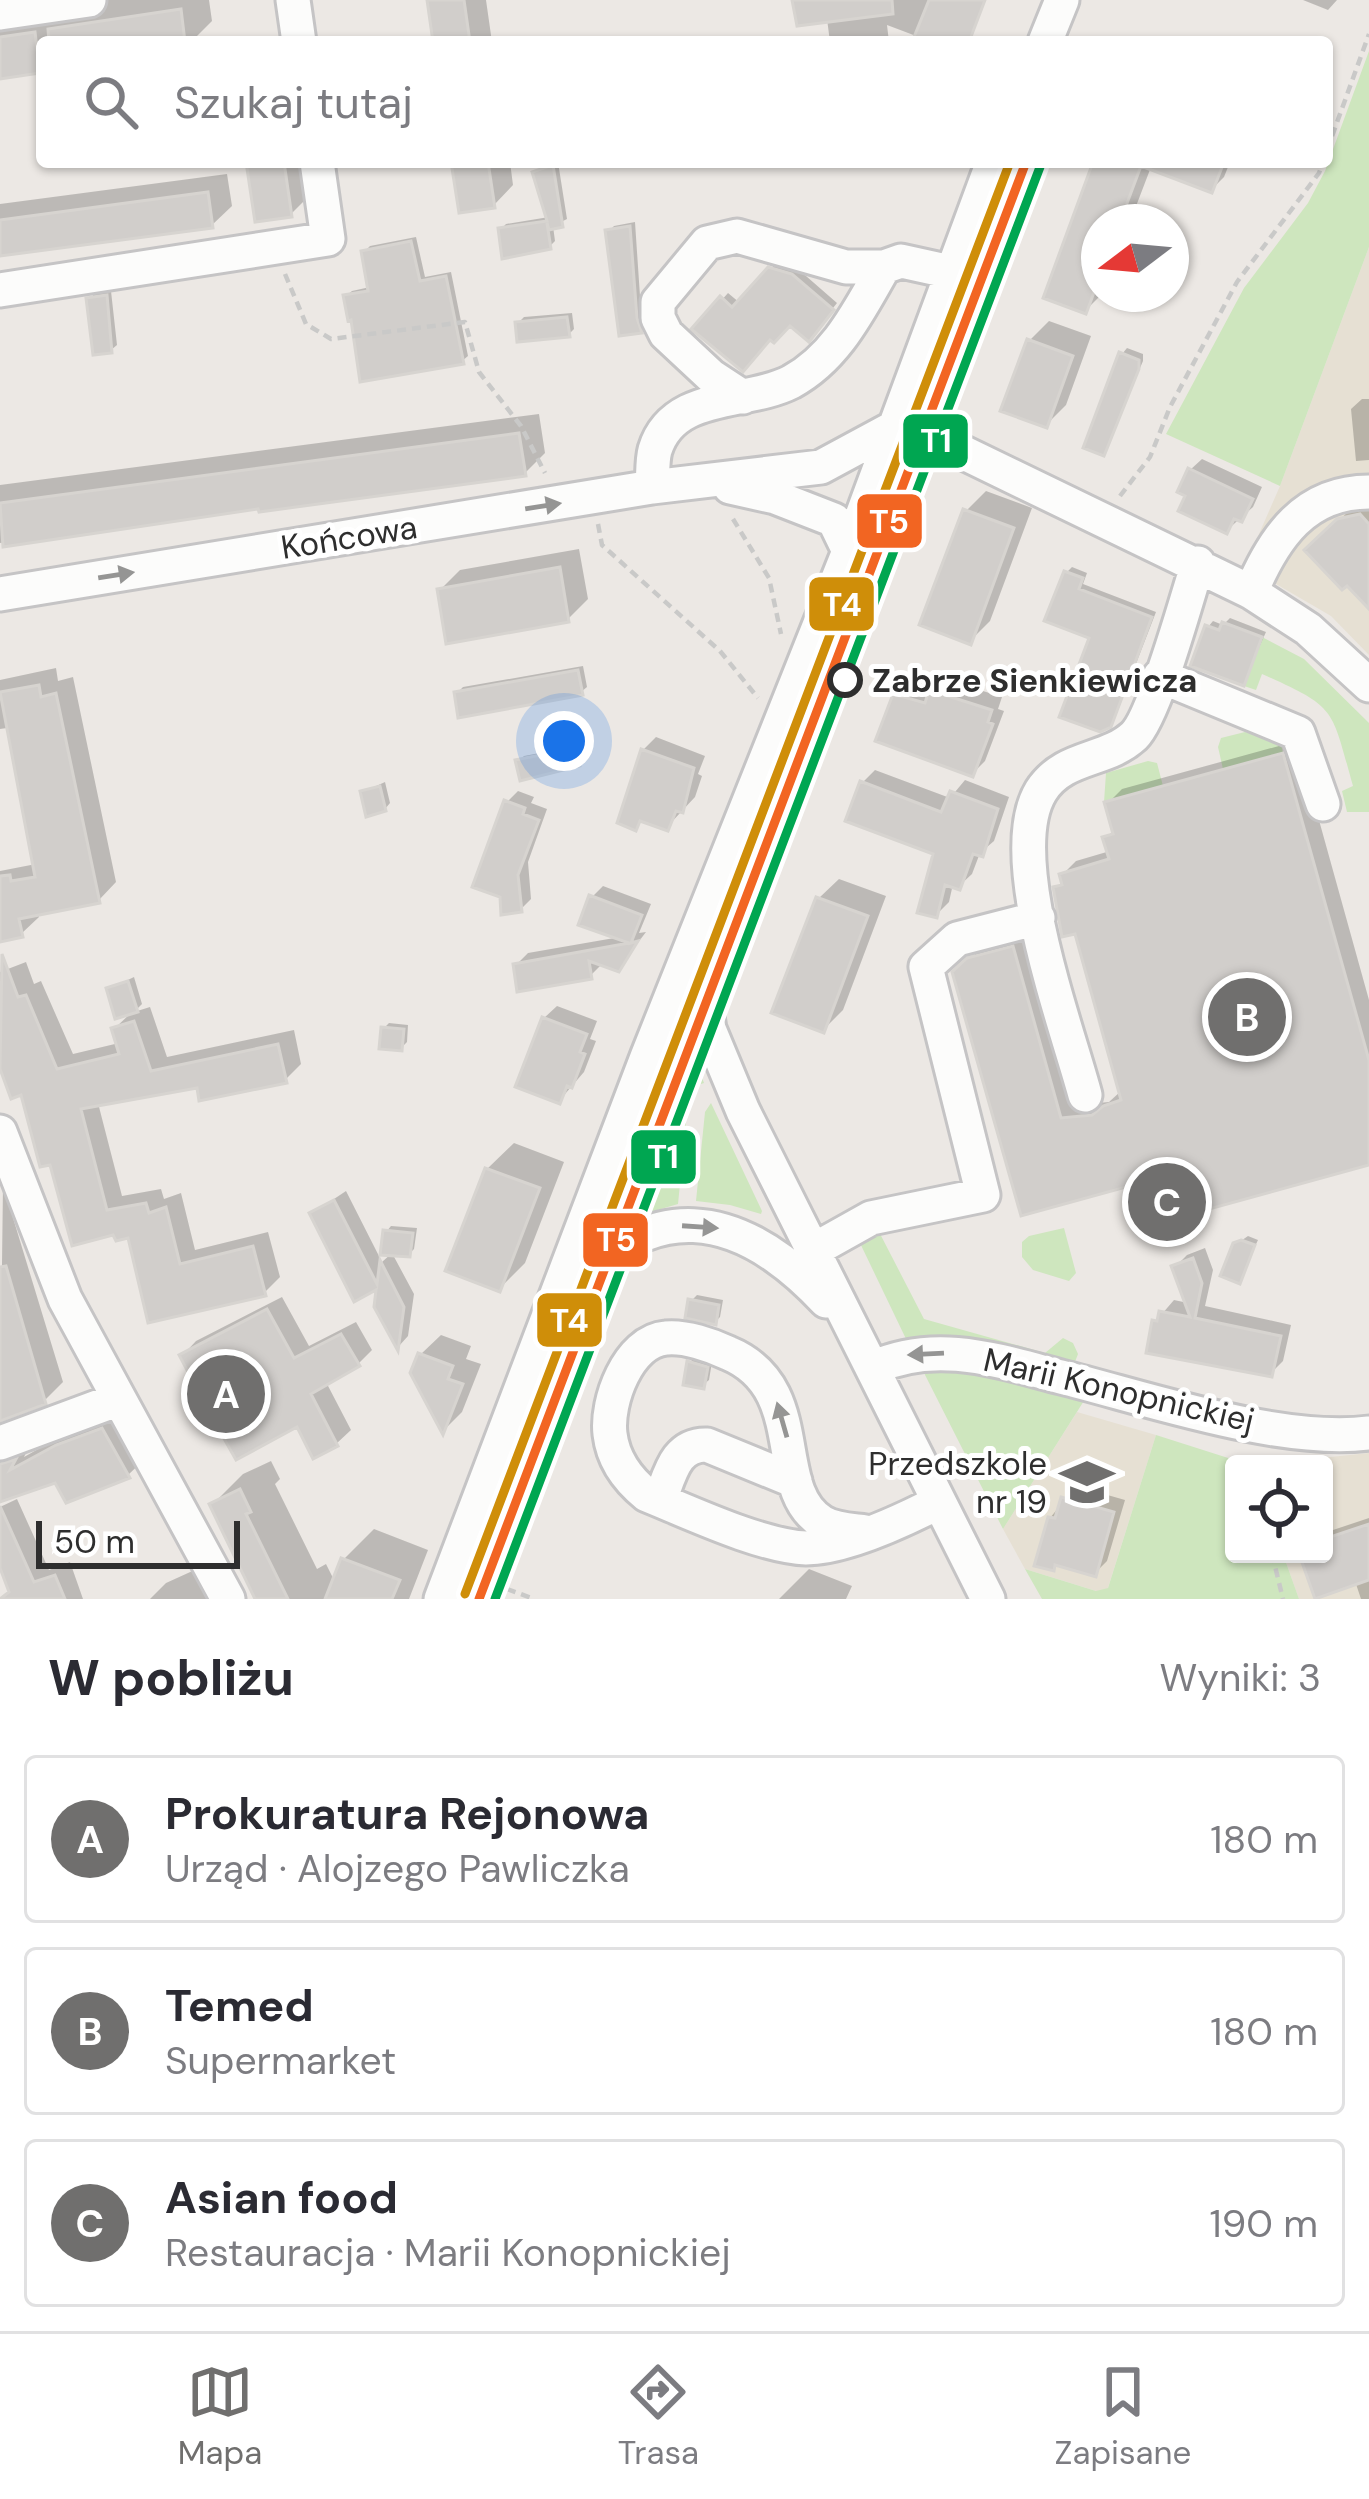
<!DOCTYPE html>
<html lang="pl">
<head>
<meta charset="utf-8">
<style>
  body { margin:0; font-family:"DM Sans",sans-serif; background:#f7f7f7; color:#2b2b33 }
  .controls { position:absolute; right:36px; bottom:36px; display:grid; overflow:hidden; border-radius:12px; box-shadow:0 3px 9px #0004 }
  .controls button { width:108px; height:108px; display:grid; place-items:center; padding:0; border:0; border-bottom:3px solid #e1e1e2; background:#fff; color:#2b2b33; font:60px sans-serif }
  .compass { position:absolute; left:1081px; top:204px; width:108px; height:108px; border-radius:50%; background:#fff; box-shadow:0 3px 9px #0004; rotate:254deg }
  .scale { position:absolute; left:36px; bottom:30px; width:204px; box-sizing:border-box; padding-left:12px; border:6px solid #2e2e2e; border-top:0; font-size:33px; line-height:42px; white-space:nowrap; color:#2e2e2e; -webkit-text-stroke:9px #fff; paint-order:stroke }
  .you { position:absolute; left:564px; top:741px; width:42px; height:42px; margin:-30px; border:9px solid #fff; border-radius:50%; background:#1a73e8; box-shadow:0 0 0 18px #1a73e833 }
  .badge { display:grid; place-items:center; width:78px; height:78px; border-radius:50%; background:#706f6e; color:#fff; font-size:39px; font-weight:700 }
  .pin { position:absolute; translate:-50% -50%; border:6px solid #fff; box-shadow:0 3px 12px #0006 }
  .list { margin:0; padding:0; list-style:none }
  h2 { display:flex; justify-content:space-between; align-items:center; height:156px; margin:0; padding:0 48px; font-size:51px }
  h2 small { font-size:39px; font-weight:400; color:#7c7c81 }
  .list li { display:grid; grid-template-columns:78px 1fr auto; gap:36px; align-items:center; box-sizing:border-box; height:168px; margin:0 24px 24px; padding:0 24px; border:3px solid #e1e1e2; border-radius:12px }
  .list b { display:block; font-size:45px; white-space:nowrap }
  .list p { margin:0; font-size:39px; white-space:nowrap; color:#7c7c81 }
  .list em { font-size:39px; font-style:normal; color:#7c7c81 }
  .icon { flex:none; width:66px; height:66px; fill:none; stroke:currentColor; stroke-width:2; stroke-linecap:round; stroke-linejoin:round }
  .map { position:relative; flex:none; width:1369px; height:1599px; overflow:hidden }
  .search { position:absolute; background:#fff; box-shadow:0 3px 9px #0004; left:36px; right:36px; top:36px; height:132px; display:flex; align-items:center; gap:30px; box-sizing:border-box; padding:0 42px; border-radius:12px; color:#7c7c81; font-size:45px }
  .sheet { height:732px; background:#fff }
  nav { display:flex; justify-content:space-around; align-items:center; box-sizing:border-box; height:168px; border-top:3px solid #e1e1e2; background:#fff; font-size:33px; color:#7c7c81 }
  nav a { display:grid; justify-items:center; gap:6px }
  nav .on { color:#706f6e }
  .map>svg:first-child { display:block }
  .education { fill:#e6e0d3 }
  .green { fill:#cee6be }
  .shadow { fill:#0003 }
  .building { fill:#d1cecb; stroke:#d7d4d0; stroke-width:3 }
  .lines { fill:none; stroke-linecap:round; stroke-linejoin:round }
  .minor-casing { stroke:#c5c4c5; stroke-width:39 }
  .path { stroke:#c9c9c8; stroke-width:4.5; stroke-dasharray:9 6; stroke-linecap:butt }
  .minor { stroke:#fcfcfb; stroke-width:33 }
  .tram-1-casing { stroke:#fff; stroke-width:18 }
  .tram-2-casing { stroke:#fff; stroke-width:18 }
  .tram-3-casing { stroke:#fff; stroke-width:18 }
  .tram-1 { stroke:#f26522; stroke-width:9 }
  .tram-2 { stroke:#00a651; stroke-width:9 }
  .tram-3 { stroke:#cf8e09; stroke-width:9 }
  .oneway { fill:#959594 }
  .stop-dot { fill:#fff; stroke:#2e2e2e; stroke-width:6 }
  .labels { text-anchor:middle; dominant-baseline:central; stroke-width:10; stroke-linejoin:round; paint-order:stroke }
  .street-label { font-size:33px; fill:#2e2e2e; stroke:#fff }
  .stop-label { font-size:33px; font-weight:bold; fill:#2e2e2e; stroke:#fff; text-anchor:start }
  .poi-label { font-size:33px; fill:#2e2e2e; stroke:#fff; text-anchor:end }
  .line-badge { stroke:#fff; stroke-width:4.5 }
  .badge-label { font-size:33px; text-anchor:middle; font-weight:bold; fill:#fff }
</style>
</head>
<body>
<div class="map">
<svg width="1369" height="1599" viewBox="0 0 1369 1599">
  <rect width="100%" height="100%" fill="#ece8e4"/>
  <!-- education -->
  <path class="education" d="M1369,247V655L1331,616L1245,566L1280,486Z
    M1077,1412L1156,1435L1106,1594L1025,1569L1003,1529Z
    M1369,1453V1599H1299L1283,1554H1324V1464H1263Z"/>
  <!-- green -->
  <path class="green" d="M1369,51V247L1280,486L1166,434L1244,288L1308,203L1325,171Z
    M1262,637L1304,659L1369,723V812H1347L1342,791L1353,786C1331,708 1338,708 1262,674L1256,690L1244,686Z
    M1245,732L1280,739L1283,753L1223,769L1218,747L1221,738Z
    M1148,761L1157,763L1163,786L1104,802L1106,773Z
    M680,1057L697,1065L704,1083L695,1086L691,1096L659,1084L669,1063Z
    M711,1103L762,1211L761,1214L730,1205L696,1201L705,1112Z
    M649,1108L686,1123L678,1204L610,1224L603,1216Z
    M876,1226L924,1319L1045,1353L1063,1338L1073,1343L1078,1354L1073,1367L907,1341L859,1241Z
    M1064,1228L1076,1273L1069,1281L1033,1270L1022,1257V1242L1029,1236Z
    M921,1367L958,1368L1087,1396L1003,1529Z
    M1156,1435L1247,1464H1234V1554H1283L1299,1599H1042L1025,1569L1096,1591L1108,1588Z"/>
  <!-- shadow -->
  <path class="shadow" d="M103,0H209L212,21L191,42H42V70L0,76V16Z
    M430,0H486L492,42H436Z
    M795,0H982L966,42H932L887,25L889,42H830L827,19Z
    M1303,0H1337L1328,10Z
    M249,162H306L310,195L291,214Z
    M454,162H510L513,185L494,205Z
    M558,162L567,219L553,226L555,241L550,246L501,229L506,224L549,217L536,173Z
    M1105,162H1128L1149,170L1152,162H1230L1224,177L1211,190L1151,167L1130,222H1099V294H1102L1085,311Z
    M227,174L232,206L212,225L0,253V204Z
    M635,222L641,311L646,325L641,330L609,231L614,226Z
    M416,237L425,277L451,272L468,356L462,361L346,296L352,291L370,287L364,252L370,246Z
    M776,263L798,269L837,303L814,332L790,322L696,329L728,293L740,303Z
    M111,291L117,345L111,350L90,299L95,293Z
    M572,313L574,329L569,334L518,323L524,317Z
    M1049,321L1091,336L1066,405L1046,425L1029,341Z
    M1127,348L1143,354V361L1104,453L1122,354Z
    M1362,399H1369V460L1356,461L1351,409Z
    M539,414L545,453L524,474L0,543V485Z
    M1202,459L1262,487L1253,507L1226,531L1189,494L1190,470Z
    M986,491L1032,508L990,621L970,641L966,511Z
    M1369,504V604L1308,550L1352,508Z
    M579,549L588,599L568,619L440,590L460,570Z
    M1072,567L1087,573L1083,584L1156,612L1115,718L1109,725L1093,636L1066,573Z
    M1230,618L1266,632L1243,683L1208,627L1213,621L1223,625Z
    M583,666L587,687L581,692L457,693L463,687Z
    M56,668L58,681L73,677L116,882L99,900L38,912L39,917L21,934L0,939V871L36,864L7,728L0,729V680Z
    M945,679L1002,697L998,709L1004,711L985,761L972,774L896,695L909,683L933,690Z
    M656,737L705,756L698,774L702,776L695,797L667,827L644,819L636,827L643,750Z
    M1297,741L1369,1000V1162L1146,1178L1023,1212L956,972L985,945L1027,934L1075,1105L1109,1102L1121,1091L1077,930L1056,888L1064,881L1062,875L1076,861L1110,851L1106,838L1115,829L1108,803L1122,789Z
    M581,745L584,758L578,763L519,761L524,756Z
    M875,770L950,798L965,780L1009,797L994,841L980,853L972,874L959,886L953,884L949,902L936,915V853L863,782Z
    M385,782L390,803L385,809L363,792Z
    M518,791L534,797L531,803L547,809L528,862L531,899L521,909L502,895L507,802Z
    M839,879L886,896L843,1010L823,1030L819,898Z
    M603,886L651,904L639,933L646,932L618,969L603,963L590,976L516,965L528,953L620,937L592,897Z
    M26,962L34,984L41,981L73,1054L119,1043L114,1029L133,1011L109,989L134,977L142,1004L134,1012L150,1007L167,1057L294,1030L301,1064L285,1080L200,1085L98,1103L122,1196L161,1189L164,1199L181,1193L195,1250L268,1232L280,1277L264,1293L150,1320L130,1235L52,1161L23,1091L13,1095L0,1063V972Z
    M557,1006L597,1021L590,1039L596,1041L584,1072L559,1101L544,1018Z
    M389,1023L408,1025L407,1042L401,1048L384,1028Z
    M514,1143L564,1162L525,1263L499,1289L487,1169Z
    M3,1185L63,1382L44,1401L0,1419Z
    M346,1191L382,1262L392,1253L386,1232L391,1226L417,1228L414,1249L409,1254L392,1253L414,1294L408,1336L399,1346L377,1307L380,1284L355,1298L313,1213Z
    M1248,1236L1258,1240L1239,1280L1235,1245Z
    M1205,1248L1213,1270L1205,1306L1291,1325L1283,1361L1271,1373L1155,1322L1174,1300L1188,1303L1175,1267L1187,1255Z
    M697,1295L723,1300L720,1317L715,1322L691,1301Z
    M282,1297L309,1346L356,1322L372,1350L358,1364L326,1382L351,1430L336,1444L298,1423L201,1389L182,1356L196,1341Z
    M441,1335L471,1346L466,1359L481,1364L462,1412L444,1430L421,1354Z
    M695,1357L712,1362L709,1380L703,1385L690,1362Z
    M122,1410L148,1456L128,1475L57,1480L0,1478V1458L32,1441L24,1457L79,1426Z
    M271,1461L280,1479L275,1484L317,1569L326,1564L335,1582L344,1559L374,1529L428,1550L409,1599H258L213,1504L243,1474Z
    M1076,1486L1125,1500L1107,1561L1095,1573L1058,1563L1053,1568L1050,1518Z
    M17,1499L49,1570L70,1562L83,1599H13L0,1560V1507Z
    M1369,1518V1599H1361L1355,1581L1303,1554H1324V1533Z
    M210,1563L227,1599H150L166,1583Z
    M809,1569L852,1586L846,1599H779Z"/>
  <!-- building -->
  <path class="building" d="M427,0H464L470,42H433Z
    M792,0H892L893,14L797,26Z
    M929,0H985L969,42H912Z
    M181,9L185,42H49L48,29Z
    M35,32L40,73L0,79V37Z
    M246,162H284L292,217L255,222Z
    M451,162H488L495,208L459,213Z
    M1093,162H1224L1212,193L1141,166L1120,222H1099V279L1086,314L1043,298Z
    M553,165L563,227L549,230L547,223L551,249L502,259L498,228L547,221L532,172Z
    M208,192L213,228L0,256V220Z
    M630,226L637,318L642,333L619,336L605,230Z
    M411,241L420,281L446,276L464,364L360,382L351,320L348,321L343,295L368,291L361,251Z
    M768,267L792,274L834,310L809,342L790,326L774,343L770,340L743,372L691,329L720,296L732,307Z
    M107,295L112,353L93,355L86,298Z
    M567,317L570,337L517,342L515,322Z
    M1027,339L1073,356L1047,428L1000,411Z
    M1119,352L1139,360V369L1104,456L1083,448Z
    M519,433L526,476L259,512L258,509L3,547L0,503Z
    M1188,468L1253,499L1242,522L1234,519L1227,534L1178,511L1185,496L1177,492Z
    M963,509L1014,528L971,645L919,625Z
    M1360,514L1369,524V609L1347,586L1342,590L1304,550L1337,519Z
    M560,567L569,622L446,644L437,589Z
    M1064,571L1083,578L1079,589L1152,617L1111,727L1100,732L1059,717L1089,638L1044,621Z
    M1222,622L1262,637L1244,686L1190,666L1205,625L1219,630Z
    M578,670L583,695L458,718L454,692Z
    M39,685L41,697L56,693L100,903L19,919L23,937L0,942V876L10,875L11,881L35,877L0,692Z
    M929,690L992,710L988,722L993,724L973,777L875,741L893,694L925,703Z
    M576,748L580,766L520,781L515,760Z
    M641,749L694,768L683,813L676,811L668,831L640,821L636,831L617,823Z
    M1283,753L1369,1060V1165L1155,1224L1144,1182L1021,1216L952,972L967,958L1013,946L1061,1118L1092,1115L1103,1106L1121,1100L1075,934L1062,937L1053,887L1062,885L1059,874L1109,859L1102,837L1113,834L1104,802Z
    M860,781L941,812L950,791L998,809L983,857L973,854L960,890L945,885L937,918L917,913L933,854L845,821Z
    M380,786L386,811L366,817L360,791Z
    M504,800L525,808L523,814L539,820L518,875L522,912L501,915L500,897L472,887Z
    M589,895L642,915L631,943L638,941L619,972L589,961L592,979L517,992L513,964L629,943L578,925Z
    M816,897L868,916L824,1033L771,1013Z
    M2,954L18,997L26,995L57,1069L119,1054L111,1028L134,1021L151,1071L278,1044L287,1083L199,1101L197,1088L81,1109L107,1210L146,1203L149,1213L166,1207L180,1264L253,1246L266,1296L148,1323L128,1238L116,1241L113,1235L72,1246L50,1165L40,1167L21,1095L11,1099L0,1069Z
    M128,981L138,1012L115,1019L106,988Z
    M542,1017L587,1034L580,1052L585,1054L572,1088L567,1086L560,1104L515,1087Z
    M381,1027L404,1029L402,1051L379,1049Z
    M485,1168L540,1188L500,1292L445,1271Z
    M334,1200L377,1284L380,1260L404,1307L398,1351L374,1307L376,1290L354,1302L309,1213Z
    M383,1230L413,1233L410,1257L380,1255Z
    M1241,1240L1255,1245L1240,1284L1220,1276L1233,1243Z
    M1193,1258L1202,1283L1195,1318L1281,1336L1272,1377L1146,1353L1152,1320L1157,1321L1159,1311L1190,1317L1171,1266Z
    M6,1266L46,1404L0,1421V1267Z
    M688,1299L719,1305L716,1325L685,1318Z
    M267,1309L294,1358L341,1334L360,1366L311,1394L338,1446L313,1459L297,1427L236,1460L208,1410L199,1415L189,1396L198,1391L179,1355Z
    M418,1353L453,1366L448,1379L463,1384L443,1435L410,1373Z
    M687,1361L708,1367L704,1389L683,1385Z
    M102,1428L130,1478L66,1503L55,1483L0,1502V1464L16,1459L10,1470L56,1445Z
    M240,1489L251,1512L246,1514L288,1599H255L209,1504Z
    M1061,1497L1114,1512L1096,1577L1055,1565L1054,1571L1034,1566L1048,1517L1055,1518Z
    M0,1506L34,1582L55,1575L65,1599H0L9,1592L0,1568Z
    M1369,1524V1580L1315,1599L1299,1554H1324V1539Z
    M341,1558L400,1580L392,1599H325Z"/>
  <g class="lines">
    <defs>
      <path id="minor" d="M293,0L299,42
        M0,13L89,0
        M1045,42L1062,0
        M0,290L328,239L317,162
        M743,397L711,376L666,334L658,318V302L707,243L737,236L846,267H884
        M897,426L923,433L1251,592L1308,629L1369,685
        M652,487C653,476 652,461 655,450C673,391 746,405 791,382C837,357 859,310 884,267L901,261L951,272
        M730,487L775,497L834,520L849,551
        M1251,592C1274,537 1305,492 1369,492
        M0,594L652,487L821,467L897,426
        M1160,676L1298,733L1323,804
        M695,940L709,1029L743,1111L988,1599
        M1085,1095C1066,1024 1002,854 1041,791C1064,755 1106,762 1134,736C1155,716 1187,597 1198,563
        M0,1132L65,1299L228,1599
        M812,1251L871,1218L983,1195L926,967L957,939L1038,918
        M562,1301C648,1193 739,1208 826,1301
        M872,1368C936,1339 996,1360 1061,1377C1149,1399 1280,1444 1369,1433
        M0,1443L119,1399
        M660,1500C670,1475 675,1444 707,1445L795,1481
        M866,1532C851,1530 835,1530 822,1522C768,1489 812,1388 728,1353C711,1345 685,1336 666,1338C628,1341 606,1402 610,1434C613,1459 627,1479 647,1495C689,1512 763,1547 806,1548C845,1548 904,1520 939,1502
        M441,1599L647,1057L849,551L993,162"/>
    </defs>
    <!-- minor casing -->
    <use href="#minor" class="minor-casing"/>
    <!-- path -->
    <path class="path" d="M1327,150L1369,34
      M285,274L306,324L331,339L465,322L479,372L521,426L545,473
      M1120,496L1150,457L1170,407L1237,282L1319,173L1323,162
      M733,519L769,578L781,634
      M598,524L602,545L720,651L758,698
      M1272,1554L1283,1599
      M507,1589L534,1599"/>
    <!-- minor -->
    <use href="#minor" class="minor"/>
    <defs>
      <path id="tram-1" d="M479,1599L1026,162"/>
      <path id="tram-2" d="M495,1599L1040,167"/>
      <path id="tram-3" d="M465,1594L1010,162"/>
    </defs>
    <!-- tram-1 casing -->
    <use href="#tram-1" class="tram-1-casing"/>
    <!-- tram-2 casing -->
    <use href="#tram-2" class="tram-2-casing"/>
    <!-- tram-3 casing -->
    <use href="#tram-3" class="tram-3-casing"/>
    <!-- tram-1 -->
    <use href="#tram-1" class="tram-1"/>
    <!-- tram-2 -->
    <use href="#tram-2" class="tram-2"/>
    <!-- tram-3 -->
    <use href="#tram-3" class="tram-3"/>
  </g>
  <!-- one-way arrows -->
  <defs><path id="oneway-solid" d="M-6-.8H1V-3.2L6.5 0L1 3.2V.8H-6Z" transform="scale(3)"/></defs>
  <g class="oneway">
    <use href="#oneway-solid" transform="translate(543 506) rotate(-9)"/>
    <use href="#oneway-solid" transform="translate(116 575) rotate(-9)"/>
    <use href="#oneway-solid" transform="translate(700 1227) rotate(4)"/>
    <use href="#oneway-solid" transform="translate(926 1354) rotate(177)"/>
    <use href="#oneway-solid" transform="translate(782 1420) rotate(-106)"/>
  </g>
  <!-- icons -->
  <defs>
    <symbol id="school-bare" viewBox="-9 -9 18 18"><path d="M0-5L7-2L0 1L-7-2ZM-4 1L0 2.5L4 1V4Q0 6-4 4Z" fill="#706f6e" stroke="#fff" stroke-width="2.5" paint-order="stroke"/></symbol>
  </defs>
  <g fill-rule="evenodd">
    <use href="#school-bare" x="1049" y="1444" width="76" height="76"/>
  </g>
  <!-- markers -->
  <circle class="stop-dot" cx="845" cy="680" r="15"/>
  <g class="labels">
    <!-- street labels -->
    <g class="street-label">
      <text transform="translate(349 537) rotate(-9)">Końcowa</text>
      <text transform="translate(1119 1390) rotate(13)">Marii Konopnickiej</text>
    </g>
    <!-- stop labels -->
    <g class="stop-label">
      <text x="872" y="680">Zabrze Sienkiewicza</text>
    </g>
    <!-- poi labels -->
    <g class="poi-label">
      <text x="1047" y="1463">Przedszkole<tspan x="1047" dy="38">nr 19</tspan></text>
    </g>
  </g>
  <g class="line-badge">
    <rect x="901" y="412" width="69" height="58" rx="12" fill="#00a651"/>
    <rect x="855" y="492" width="69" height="58" rx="12" fill="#f26522"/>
    <rect x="807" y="575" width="69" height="58" rx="12" fill="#cf8e09"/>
    <rect x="629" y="1128" width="69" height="58" rx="12" fill="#00a651"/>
    <rect x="581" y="1211" width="69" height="58" rx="12" fill="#f26522"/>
    <rect x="535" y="1291" width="69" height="58" rx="12" fill="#cf8e09"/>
  </g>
  <g class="badge-label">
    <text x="936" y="452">T1</text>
    <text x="889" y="533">T5</text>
    <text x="842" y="616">T4</text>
    <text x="663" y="1168">T1</text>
    <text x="616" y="1251">T5</text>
    <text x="569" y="1332">T4</text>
  </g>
</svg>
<div class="controls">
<button><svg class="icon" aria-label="locate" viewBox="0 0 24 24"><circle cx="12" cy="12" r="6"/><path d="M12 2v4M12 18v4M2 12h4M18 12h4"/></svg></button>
</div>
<svg class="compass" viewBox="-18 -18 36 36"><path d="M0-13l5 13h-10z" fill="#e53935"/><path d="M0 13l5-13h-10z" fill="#7c7c81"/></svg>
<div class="scale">50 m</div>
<div class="you"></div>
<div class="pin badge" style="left:226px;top:1394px">A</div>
<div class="pin badge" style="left:1247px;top:1017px">B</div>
<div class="pin badge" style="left:1167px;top:1202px">C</div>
<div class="search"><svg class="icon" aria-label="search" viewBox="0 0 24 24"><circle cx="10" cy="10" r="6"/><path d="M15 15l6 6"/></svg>Szukaj tutaj</div>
</div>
<section class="sheet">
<h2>W pobliżu<small>Wyniki: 3</small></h2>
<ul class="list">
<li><span class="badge">A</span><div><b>Prokuratura Rejonowa</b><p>Urząd · Alojzego Pawliczka</p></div><em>180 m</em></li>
<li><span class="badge">B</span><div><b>Temed</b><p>Supermarket</p></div><em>180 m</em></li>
<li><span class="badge">C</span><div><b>Asian food</b><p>Restauracja · Marii Konopnickiej</p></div><em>190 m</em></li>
</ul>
</section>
<nav>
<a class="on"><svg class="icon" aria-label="map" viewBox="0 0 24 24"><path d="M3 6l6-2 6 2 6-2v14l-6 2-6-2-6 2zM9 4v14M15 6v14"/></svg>Mapa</a>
<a><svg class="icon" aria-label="directions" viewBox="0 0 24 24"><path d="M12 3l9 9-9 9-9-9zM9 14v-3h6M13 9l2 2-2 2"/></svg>Trasa</a>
<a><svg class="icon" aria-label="saved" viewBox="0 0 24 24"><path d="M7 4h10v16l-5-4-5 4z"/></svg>Zapisane</a>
</nav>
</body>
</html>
